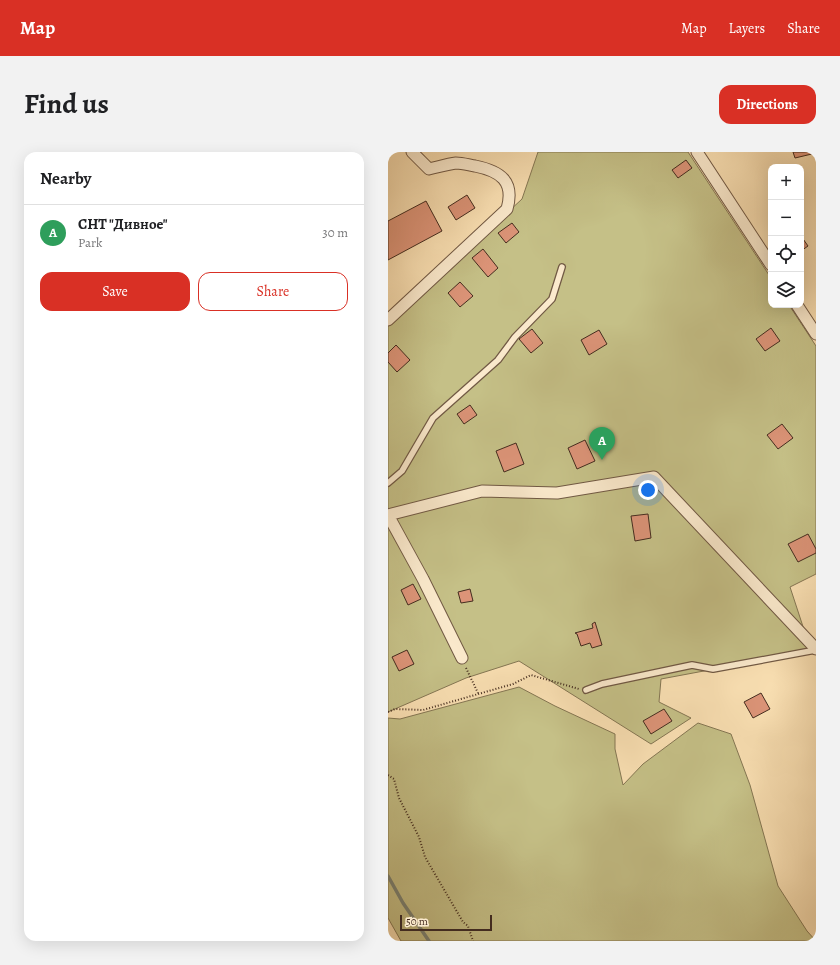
<!DOCTYPE html>
<html lang="en">
<head>
<meta charset="utf-8">
<style>
  body { margin:0; font-family:Alegreya,serif; background:#f2f2f2; color:#202124 }
  .controls { position:absolute; right:12px; top:12px; display:grid; overflow:hidden; border-radius:8px; box-shadow:0 4px 16px #0002 }
  .controls button { width:36px; height:36px; display:grid; place-items:center; padding:0; border:0; border-bottom:1px solid #e0e0e0; background:#fff; color:#202124; font:20px sans-serif }
  .scale { position:absolute; left:12px; bottom:10px; width:92px; box-sizing:border-box; padding-left:4px; border:2px solid #442c1f; border-top:0; font-size:11px; line-height:14px; white-space:nowrap; color:#442c1f; -webkit-text-stroke:3px #fbeacd; paint-order:stroke }
  .you { position:absolute; left:260px; top:338px; width:14px; height:14px; margin:-10px; border:3px solid #fff; border-radius:50%; background:#1a73e8; box-shadow:0 0 0 6px #1a73e833 }
  .badge { display:grid; place-items:center; width:26px; height:26px; border-radius:50%; background:#d93025; color:#fff; font-size:13px; font-weight:700 }
  .pin { position:absolute; translate:-50% -33px; filter:drop-shadow(0 1px 2px #0008) }
  .pin::after { content:''; position:absolute; top:21px; width:14px; height:12px; background:inherit; clip-path:polygon(0 0,100% 0,50% 100%) }
  .list { margin:0; padding:0; list-style:none }
  h2 { display:flex; justify-content:space-between; align-items:center; height:52px; margin:0; padding:0 16px; font-size:17px }
  h2 small { font-size:13px; font-weight:400; color:#757577 }
  .list li { display:grid; grid-template-columns:26px 1fr auto; gap:12px; align-items:center; box-sizing:border-box; height:56px; padding:0 16px; border-top:1px solid #e0e0e0 }
  .list b { display:block; font-size:15px; white-space:nowrap }
  .list p { margin:0; font-size:13px; white-space:nowrap; color:#757577 }
  .list em { font-size:13px; font-style:normal; color:#757577 }
  .actions { display:flex; gap:8px; padding:12px 16px }
  .actions a { flex:1; padding:9px 0; border:1px solid #d93025; border-radius:12px; text-align:center; font-size:14px; color:#d93025 }
  .actions .main { background:#d93025; color:#fff }
  .icon { flex:none; width:22px; height:22px; fill:none; stroke:currentColor; stroke-width:2; stroke-linecap:round; stroke-linejoin:round }
  .map { position:relative; flex:none; width:428px; height:789px; overflow:hidden; border-radius:12px }
  header { display:flex; align-items:center; gap:24px; box-sizing:border-box; height:56px; padding:0 20px; background:#d93025; color:#fff }
  header strong { font-size:19px }
  nav { display:flex; gap:22px; margin-inline-start:auto; font-size:14px }
  .intro { display:flex; align-items:center; justify-content:space-between; box-sizing:border-box; height:96px; padding:0 24px }
  h1 { margin:0; font-size:28px }
  .button { padding:10px 18px; border-radius:12px; background:#d93025; color:#fff; font-size:14px; font-weight:700 }
  main { display:flex; gap:24px; padding:0 24px }
  aside { flex:1; background:#fff; border-radius:12px; box-shadow:0 4px 16px #0002 }
  .map>svg:first-child { display:block }
  .green { fill:#c5c087; stroke:#847653 }
  .lines { fill:none; stroke-linecap:round; stroke-linejoin:round }
  .stream { stroke:#7a8274; stroke-width:3.5 }
  .building { fill:#dc9478; stroke:#442c1f }
  .service-casing { stroke:#715944; stroke-width:8 }
  .minor-casing { stroke:#715944; stroke-width:13 }
  .path { stroke:#442c1f; stroke-width:2; stroke-dasharray:1 2; stroke-linecap:butt }
  .service { stroke:#fbeacd; stroke-width:5.5 }
  .minor { stroke:#fbeacd; stroke-width:11 }
</style>
</head>
<body>
<header>
<strong>Map</strong>
<nav><a>Map</a><a>Layers</a><a>Share</a></nav>
</header>
<div class="intro"><h1>Find us</h1><a class="button">Directions</a></div>
<main>
<aside>
<h2>Nearby<small></small></h2>
<ul class="list">
<li><span class="badge" style="background:#2e9e5b">A</span><div><b>СНТ &quot;Дивное&quot;</b><p>Park</p></div><em>30 m</em></li>
</ul>
<div class="actions"><a class="main">Save</a><a>Share</a></div>
</aside>
<div class="map">
<svg width="428" height="789" viewBox="0 0 428 789">
  <rect width="100%" height="100%" fill="#f9dfb2"/>
  <filter id="stains"><feTurbulence type="fractalNoise" baseFrequency=".005" numOctaves="4"/><feColorMatrix values="0 0 0 0 .2 0 0 0 0 .09 0 0 0 0 .02 0 0 0 .5 -.17"/></filter>
  <radialGradient id="worn" r=".72"><stop offset=".6" stop-color="#630" stop-opacity="0"/><stop offset="1" stop-color="#630" stop-opacity=".3"/></radialGradient>
  <!-- green -->
  <path class="green" d="M150,0H300L383,126V153H401L428,194V422L402,435L423,499L273,527L271,550L303,566L263,592L131,509L78,526L0,560V171L134,47Z
    M131,535L167,554L227,582V597L235,633L255,612L310,571L343,582L362,633L390,734L419,779L428,789H13L0,766V566L12,567Z"/>
  <g class="lines">
    <!-- stream -->
    <path class="stream" d="M0,724L15,751L41,789"/>
  </g>
  <!-- building -->
  <path class="building" d="M405,0H428V1L407,6Z
    M298,8L304,16L290,26L284,18Z
    M79,43L87,56L68,68L60,55Z
    M38,49L54,79L0,108V69Z
    M124,71L131,80L118,91L110,81Z
    M413,84L420,94L413,99Z
    M95,97L110,116L100,125L84,106Z
    M72,130L85,144L72,155L60,141Z
    M383,176L392,189L377,199L368,187Z
    M144,177L155,191L143,201L131,187Z
    M211,178L219,192L201,203L193,188Z
    M8,193L22,208L9,220L0,210V201Z
    M82,253L89,263L76,272L69,262Z
    M394,272L405,286L390,297L379,283Z
    M197,288L207,309L189,317L180,296Z
    M128,291L136,312L116,320L108,299Z
    M260,362L263,386L247,389L243,364Z
    M420,382L428,397V401L410,410L400,392Z
    M25,432L33,447L20,453L13,438Z
    M82,437L85,449L73,451L70,440Z
    M207,470L214,493L204,496L202,491L193,494L189,482L187,481L205,476L204,472Z
    M19,498L26,512L11,519L4,505Z
    M373,541L382,557L365,566L356,550Z
    M276,557L284,569L263,582L255,569Z"/>
  <g class="lines">
    <defs>
      <path id="service" d="M0,331L14,319L45,266L110,208L127,185L164,147L174,115
        M198,538L214,532L304,513L325,517L428,498"/>
      <path id="minor" d="M309,0L383,113
        M409,153L428,182
        M0,168L119,57C127,29 112,19 87,14C81,13 74,11 68,11C60,12 50,15 41,17L24,0
        M0,363L94,339L169,341L266,325L428,497
        M0,363L35,427L74,506"/>
    </defs>
    <!-- service casing -->
    <use href="#service" class="service-casing"/>
    <!-- minor casing -->
    <use href="#minor" class="minor-casing"/>
    <!-- path -->
    <path class="path" d="M78,516L90,541
      M0,560L7,557L35,558L125,532L143,523L191,537
      M0,623L6,627L11,646L31,685L37,705L75,770L80,774L85,789"/>
    <!-- service -->
    <use href="#service" class="service"/>
    <!-- minor -->
    <use href="#minor" class="minor"/>
  </g>
  <rect width="100%" height="100%" filter="url(#stains)"/>
  <rect width="100%" height="100%" fill="url(#worn)"/>
</svg>
<div class="controls">
<button>+</button>
<button>−</button>
<button><svg class="icon" aria-label="locate" viewBox="0 0 24 24"><circle cx="12" cy="12" r="6"/><path d="M12 2v4M12 18v4M2 12h4M18 12h4"/></svg></button>
<button><svg class="icon" aria-label="layers" viewBox="0 0 24 24"><path d="M12 4l9 5-9 5-9-5zM3 14l9 5 9-5"/></svg></button>
</div>
<div class="scale">50 m</div>
<div class="you"></div>
<div class="pin badge" style="left:214px;top:308px;background:#2e9e5b">A</div>
</div>
</main>
</body>
</html>
